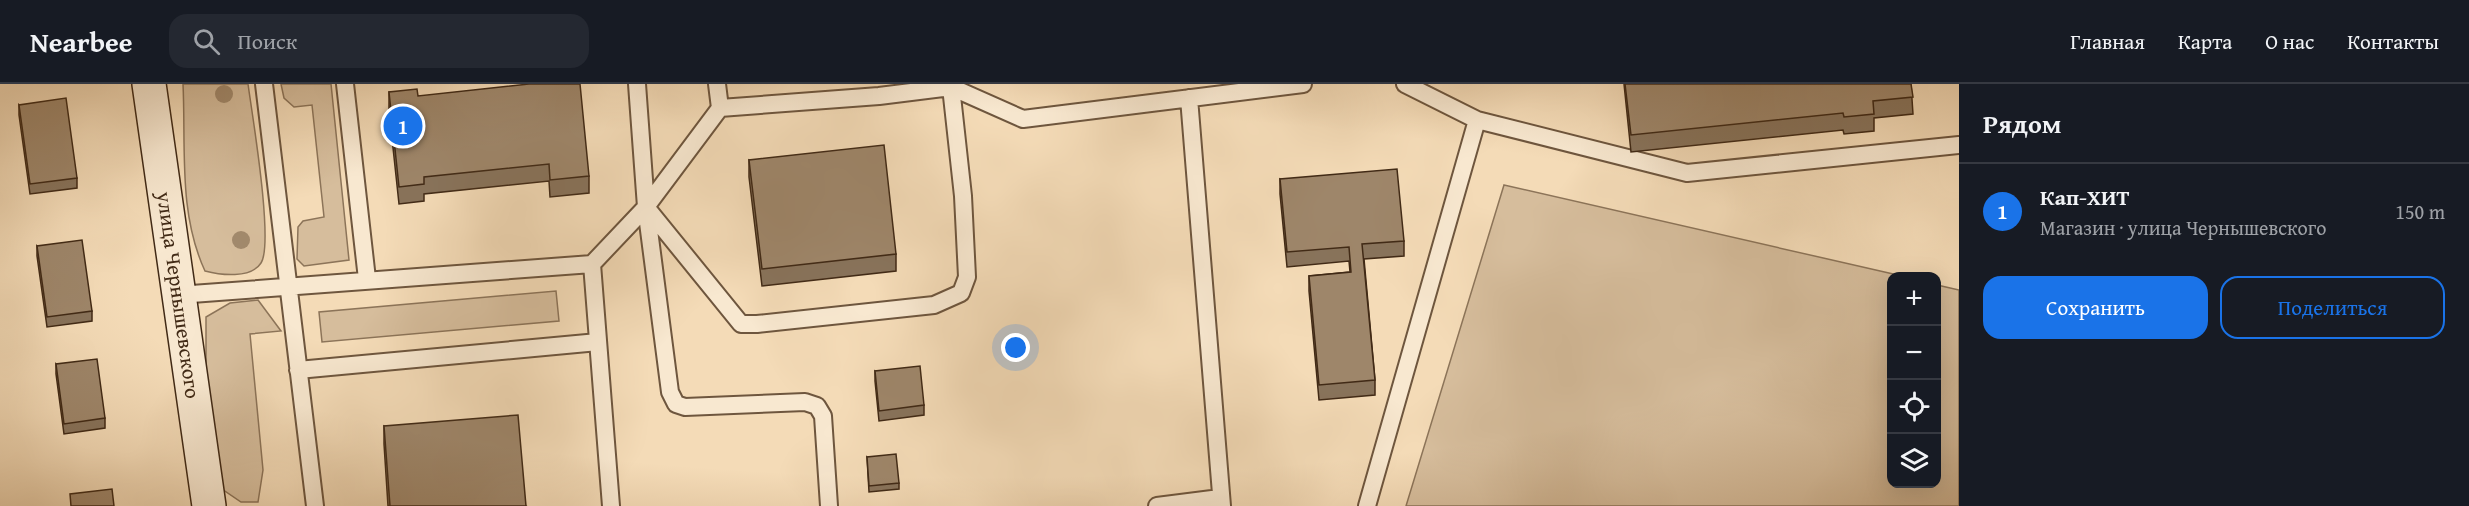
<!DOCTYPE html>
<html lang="ru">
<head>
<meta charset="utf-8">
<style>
  body { margin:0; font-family:"Gentium Book Plus",serif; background:#242831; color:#f1f3f6 }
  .controls { position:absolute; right:18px; bottom:18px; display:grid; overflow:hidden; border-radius:12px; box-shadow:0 6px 24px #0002 }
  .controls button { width:54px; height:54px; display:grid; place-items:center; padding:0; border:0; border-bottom:2px solid #363941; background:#171b24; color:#f1f3f6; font:30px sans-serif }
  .you { position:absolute; left:1016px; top:264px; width:21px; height:21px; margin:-15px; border:4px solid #fff; border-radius:50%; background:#1a73e8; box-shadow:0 0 0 9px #1a73e833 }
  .badge { display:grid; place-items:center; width:39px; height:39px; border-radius:50%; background:#1a73e8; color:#fff; font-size:20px; font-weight:700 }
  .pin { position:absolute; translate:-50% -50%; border:3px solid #fff; box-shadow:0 2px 6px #0006 }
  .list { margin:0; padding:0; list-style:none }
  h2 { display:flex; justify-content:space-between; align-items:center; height:78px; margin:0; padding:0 24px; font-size:26px }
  h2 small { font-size:20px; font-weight:400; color:#9ea1a6 }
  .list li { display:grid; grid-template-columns:39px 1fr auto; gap:18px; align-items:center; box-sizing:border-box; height:96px; padding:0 24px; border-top:2px solid #363941 }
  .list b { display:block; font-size:22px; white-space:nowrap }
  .list p { margin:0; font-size:20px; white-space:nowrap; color:#9ea1a6 }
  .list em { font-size:20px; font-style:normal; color:#9ea1a6 }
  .actions { display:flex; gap:12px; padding:18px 24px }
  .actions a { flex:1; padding:14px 0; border:2px solid #1a73e8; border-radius:18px; text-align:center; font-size:21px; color:#1a73e8 }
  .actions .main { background:#1a73e8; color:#fff }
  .icon { flex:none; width:33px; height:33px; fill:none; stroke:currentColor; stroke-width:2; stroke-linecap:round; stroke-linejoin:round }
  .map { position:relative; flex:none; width:1959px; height:422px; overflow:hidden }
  header { display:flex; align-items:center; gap:36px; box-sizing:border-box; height:84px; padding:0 30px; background:#171b24; border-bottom:2px solid #363941 }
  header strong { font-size:28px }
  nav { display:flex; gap:33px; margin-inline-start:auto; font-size:21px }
  .search { width:420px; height:54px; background:#242831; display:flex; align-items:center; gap:15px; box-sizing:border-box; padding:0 21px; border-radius:18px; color:#9ea1a6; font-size:22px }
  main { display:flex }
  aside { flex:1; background:#171b24 }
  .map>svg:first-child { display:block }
  .green { fill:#d6bd9c; stroke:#8c7459; stroke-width:1.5 }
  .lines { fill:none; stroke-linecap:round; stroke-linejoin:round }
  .lane-casing { stroke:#6e563e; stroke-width:20 }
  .secondary-casing { stroke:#412a16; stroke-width:36 }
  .lane { stroke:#f8e8d0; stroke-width:16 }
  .secondary { stroke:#f8e8d0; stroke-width:33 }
  .tree { fill:#a28a6d }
  .wall { fill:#88735b; stroke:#412a16; stroke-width:1.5 }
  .building { fill:#9e866a; stroke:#412a16; stroke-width:1.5 }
  .labels { text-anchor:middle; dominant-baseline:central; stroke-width:6; stroke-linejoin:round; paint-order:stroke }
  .street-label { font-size:21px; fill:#412a16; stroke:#f8e8d0 }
</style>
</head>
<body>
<header>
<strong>Nearbee</strong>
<div class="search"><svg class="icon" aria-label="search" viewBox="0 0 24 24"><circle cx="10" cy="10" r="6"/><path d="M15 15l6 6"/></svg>Поиск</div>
<nav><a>Главная</a><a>Карта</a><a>О нас</a><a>Контакты</a></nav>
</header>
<main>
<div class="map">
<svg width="1959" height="422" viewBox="0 0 1959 422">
  <rect width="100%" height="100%" fill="#f4dbb7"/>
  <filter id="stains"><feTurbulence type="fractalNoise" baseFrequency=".00333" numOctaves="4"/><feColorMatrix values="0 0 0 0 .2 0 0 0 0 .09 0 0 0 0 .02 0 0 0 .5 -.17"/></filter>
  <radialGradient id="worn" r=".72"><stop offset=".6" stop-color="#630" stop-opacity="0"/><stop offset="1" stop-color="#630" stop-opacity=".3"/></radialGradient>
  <!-- green -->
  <path class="green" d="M183,0H248C252,30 274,159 261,179C251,195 220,191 205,187C178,129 186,63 183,0Z
    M281,0H331L349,176L304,182L297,175L298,143L303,137L324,133L312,21L294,23L284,14Z
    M1504,101L1902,192H1892V400H1936L1937,201L1959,206V422H1406Z
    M556,207L559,237L322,258L319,228Z
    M258,216L281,247L250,250L263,386L258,418H241L222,405L206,291V233L230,219Z"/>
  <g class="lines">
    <defs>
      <path id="lane" d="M264,0L315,422
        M345,0L367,195
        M717,0L720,24L879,12L951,3L950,0
        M1405,0L1477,36L1687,89L1959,61
        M1189,14L1222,422
        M720,24L646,123L670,308L676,320L685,323L805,318L817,322L823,332L829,422
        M646,123L741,240H757L934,221L961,209L967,193L963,112L951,3L1023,35L1303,0
        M592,180L611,422
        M178,211L592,180L646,123L637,0
        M298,286L598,258
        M1157,422L1220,414
        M1367,422L1477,36"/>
      <path id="secondary" d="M149,0L209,422"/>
    </defs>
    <!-- lane casing -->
    <use href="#lane" class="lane-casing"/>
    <!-- secondary casing -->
    <use href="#secondary" class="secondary-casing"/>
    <!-- lane -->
    <use href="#lane" class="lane"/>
    <!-- secondary -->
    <use href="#secondary" class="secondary"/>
  </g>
  <!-- trees -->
  <g class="tree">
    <circle cx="224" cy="10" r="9"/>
    <circle cx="241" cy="156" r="9"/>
  </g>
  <!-- wall -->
  <path class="wall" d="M1624,0H1911L1913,30L1874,34V47L1844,50L1843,46L1631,68Z
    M389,8L418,12L589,92V109L550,113L549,97L424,110V117L399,120L389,26Z
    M19,21L77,94V104L30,110L19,31Z
    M749,76L896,170V187L762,202L749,93Z
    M1280,95L1404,157V172L1364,175L1375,296V311L1319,316L1309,207V192L1350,188L1349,177L1287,183L1280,110Z
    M37,162L92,227V237L47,243L37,172Z
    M56,280L105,334V344L64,350L56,290Z
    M875,287L924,321V331L879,337L875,297Z
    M384,342L526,422H388L384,360Z
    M867,373L899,399V405L869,408Z"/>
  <!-- building -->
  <path class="building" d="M529,0H580L589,92L550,96L549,80L424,93V100L399,103L389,8L417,5L418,12Z
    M1625,0H1911L1913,13L1873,17L1874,30L1844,33L1843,29L1631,51Z
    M66,14L77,94L30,100L19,21Z
    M884,61L896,170L762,185L749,76Z
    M1397,85L1404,157L1362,160L1375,296L1319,301L1309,192L1351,188L1349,163L1287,168L1280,95Z
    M82,156L92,227L47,233L37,162Z
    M97,275L105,334L64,340L56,280Z
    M920,282L924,321L879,327L875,287Z
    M518,331L526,422H390L384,342Z
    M896,370L899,399L869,402L867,373Z
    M112,405L114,422H71L70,410Z"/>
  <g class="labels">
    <!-- street labels -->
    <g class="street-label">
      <text transform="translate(179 211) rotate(82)">улица Чернышевского</text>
    </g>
  </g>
  <rect width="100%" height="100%" filter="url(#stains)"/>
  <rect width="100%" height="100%" fill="url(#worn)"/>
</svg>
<div class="controls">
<button>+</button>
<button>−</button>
<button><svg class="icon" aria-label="locate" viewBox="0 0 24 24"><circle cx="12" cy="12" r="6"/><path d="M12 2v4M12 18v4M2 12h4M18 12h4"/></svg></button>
<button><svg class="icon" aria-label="layers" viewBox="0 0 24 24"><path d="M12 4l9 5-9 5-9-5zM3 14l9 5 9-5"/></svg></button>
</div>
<div class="you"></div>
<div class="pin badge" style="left:403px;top:42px">1</div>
</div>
<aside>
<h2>Рядом<small></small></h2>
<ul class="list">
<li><span class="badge">1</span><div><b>Кап-ХИТ</b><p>Магазин · улица Чернышевского</p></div><em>150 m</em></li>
</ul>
<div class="actions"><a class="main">Сохранить</a><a>Поделиться</a></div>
</aside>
</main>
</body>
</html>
